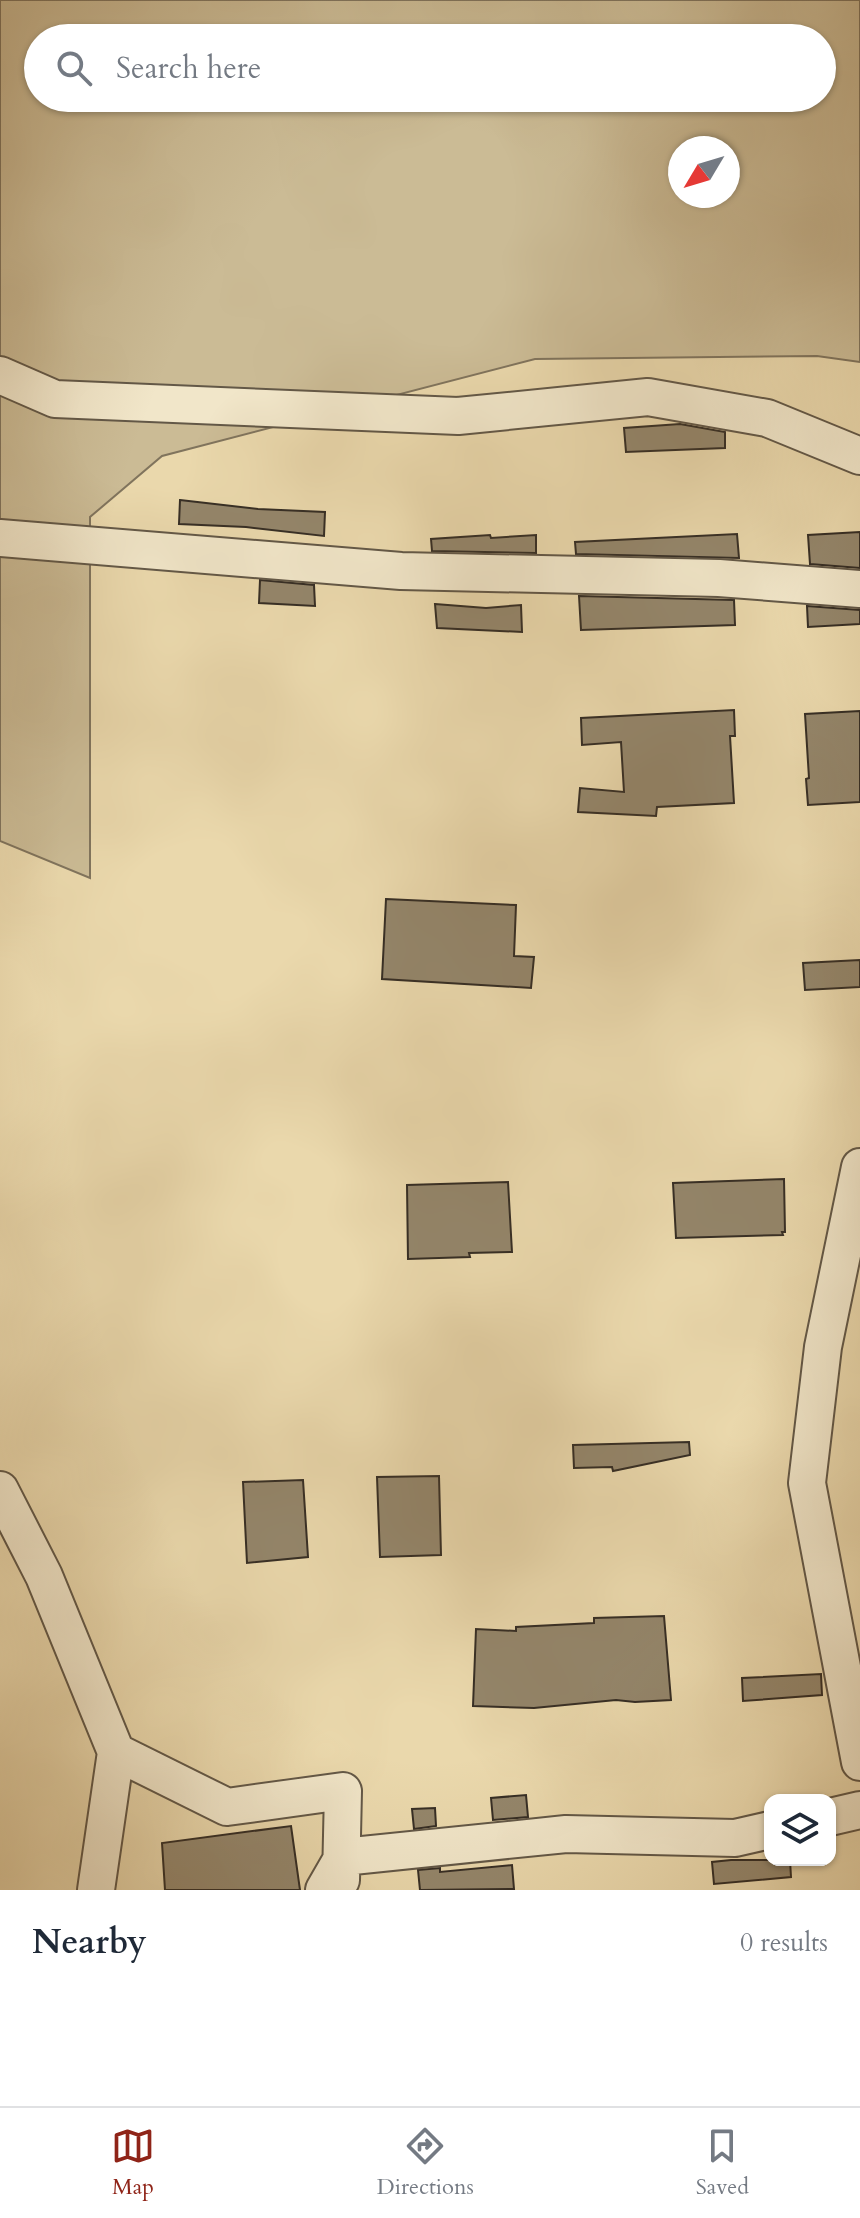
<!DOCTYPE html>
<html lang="en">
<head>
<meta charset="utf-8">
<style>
  body { margin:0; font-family:Cardo,serif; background:#f6f6f7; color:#1f2937 }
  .controls { position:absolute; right:24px; bottom:24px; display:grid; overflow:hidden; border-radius:16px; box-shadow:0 2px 6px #0004 }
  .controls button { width:72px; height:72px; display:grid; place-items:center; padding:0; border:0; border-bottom:2px solid #e0e1e3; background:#fff; color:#1f2937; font:40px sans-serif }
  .compass { position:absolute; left:668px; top:136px; width:72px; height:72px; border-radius:50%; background:#fff; box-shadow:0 2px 6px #0004; rotate:232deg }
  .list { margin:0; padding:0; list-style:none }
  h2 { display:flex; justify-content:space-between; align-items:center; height:104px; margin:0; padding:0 32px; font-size:34px }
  h2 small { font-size:26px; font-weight:400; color:#747a83 }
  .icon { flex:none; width:44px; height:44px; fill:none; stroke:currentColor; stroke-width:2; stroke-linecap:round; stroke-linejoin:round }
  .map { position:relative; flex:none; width:860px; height:1890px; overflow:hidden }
  .search { position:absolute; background:#fff; box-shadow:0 2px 6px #0004; left:24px; right:24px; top:24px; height:88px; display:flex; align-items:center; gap:20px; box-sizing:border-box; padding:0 28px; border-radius:44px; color:#747a83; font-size:30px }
  .sheet { height:216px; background:#fff }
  nav { display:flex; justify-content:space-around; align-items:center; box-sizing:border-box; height:112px; border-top:2px solid #e0e1e3; background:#fff; font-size:22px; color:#747a83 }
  nav a { display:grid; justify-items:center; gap:4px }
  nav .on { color:#8f2418 }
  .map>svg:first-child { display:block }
  .green { fill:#cbbb95; stroke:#80745d; stroke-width:2; fill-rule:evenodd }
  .building { fill:#94866b; stroke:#362e25; stroke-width:2 }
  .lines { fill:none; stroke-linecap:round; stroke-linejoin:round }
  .street-casing { stroke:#635847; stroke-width:40 }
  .street { stroke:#f1e6c9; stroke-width:36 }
</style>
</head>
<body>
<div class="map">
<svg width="860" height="1890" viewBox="0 0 860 1890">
  <rect width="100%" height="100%" fill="#ead8ac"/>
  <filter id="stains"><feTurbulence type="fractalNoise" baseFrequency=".0025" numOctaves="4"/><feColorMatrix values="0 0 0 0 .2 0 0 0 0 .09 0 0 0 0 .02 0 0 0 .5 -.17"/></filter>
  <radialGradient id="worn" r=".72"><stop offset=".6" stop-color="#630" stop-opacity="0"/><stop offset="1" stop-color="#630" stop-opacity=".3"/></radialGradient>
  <!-- green -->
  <path class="green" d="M0,0H860V362L817,356L535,359L162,456L90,517V878L0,841ZM38,38H822V98H38ZM680,148H728V196H680Z"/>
  <!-- building -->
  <path class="building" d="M680,424L725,432V448L626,452L624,428Z
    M180,500L258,509L325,512L324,536L246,527L179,524Z
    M860,532V568L810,564L808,535Z
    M737,534L739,558L576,554L575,542Z
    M490,535L491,538L536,535V553L432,551L431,539Z
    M260,580L314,585L315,606L259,603Z
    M579,596L734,600L735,625L581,630Z
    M435,604L486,608L521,605L522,632L437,628Z
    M807,606L860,610V624L808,627Z
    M734,710L735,736H730L734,803L657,807L656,816L578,812L580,788L624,792L621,742L582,745L581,718Z
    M860,711V802L808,805L806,779L809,778L805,714Z
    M386,899L516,905L514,956L534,957L531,988L382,979Z
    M860,960V987L805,990L803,963Z
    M784,1179L785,1232H782L783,1235L676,1238L673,1183Z
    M508,1182L512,1252L469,1253L470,1257L408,1259L407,1185Z
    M689,1442L690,1455L613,1471L612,1467L574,1468L573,1445Z
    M439,1476L441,1555L380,1557L377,1477Z
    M303,1480L308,1557L247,1563L243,1482Z
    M664,1616L671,1700L635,1702L616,1700L534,1708L473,1706L476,1629L516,1631V1627L594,1623V1618Z
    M821,1674L822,1695L743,1701L742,1678Z
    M526,1795L528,1817L493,1820L491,1798Z
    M435,1808L436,1826L414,1829L412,1809Z
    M291,1826L300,1890H165L162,1843Z
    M731,1860H790L791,1877L714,1884L712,1862Z
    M512,1865L514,1889L420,1890L418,1870L440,1868V1872Z"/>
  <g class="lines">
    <defs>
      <path id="street" d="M0,375L55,399L458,416L648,397L767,418L860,456
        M0,538L401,571L719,578L860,589
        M860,1167L823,1347L807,1483L860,1762
        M0,1490L44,1576L116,1752L96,1890
        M116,1752L227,1807L343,1791L341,1880
        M830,1817L860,1810
        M324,1890L343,1857L566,1834L735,1838L770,1830"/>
    </defs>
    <!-- street casing -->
    <use href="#street" class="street-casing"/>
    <!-- street -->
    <use href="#street" class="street"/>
  </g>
  <rect width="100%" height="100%" filter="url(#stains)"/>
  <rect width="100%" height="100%" fill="url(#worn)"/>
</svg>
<div class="controls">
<button><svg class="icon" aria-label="layers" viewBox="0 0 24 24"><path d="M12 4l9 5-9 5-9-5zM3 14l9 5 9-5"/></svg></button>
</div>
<svg class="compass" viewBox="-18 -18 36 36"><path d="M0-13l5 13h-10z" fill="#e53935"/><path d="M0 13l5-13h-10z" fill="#747a83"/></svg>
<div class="search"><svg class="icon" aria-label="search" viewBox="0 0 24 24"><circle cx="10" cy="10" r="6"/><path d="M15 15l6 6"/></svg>Search here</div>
</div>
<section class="sheet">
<h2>Nearby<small>0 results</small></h2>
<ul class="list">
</ul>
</section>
<nav>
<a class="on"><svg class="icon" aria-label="map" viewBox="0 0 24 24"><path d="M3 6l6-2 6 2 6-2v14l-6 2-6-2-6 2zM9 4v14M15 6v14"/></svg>Map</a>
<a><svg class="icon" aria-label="directions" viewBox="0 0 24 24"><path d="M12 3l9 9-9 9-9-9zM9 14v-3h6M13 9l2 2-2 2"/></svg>Directions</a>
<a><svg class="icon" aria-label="saved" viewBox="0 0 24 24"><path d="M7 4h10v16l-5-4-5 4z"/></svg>Saved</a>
</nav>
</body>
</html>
